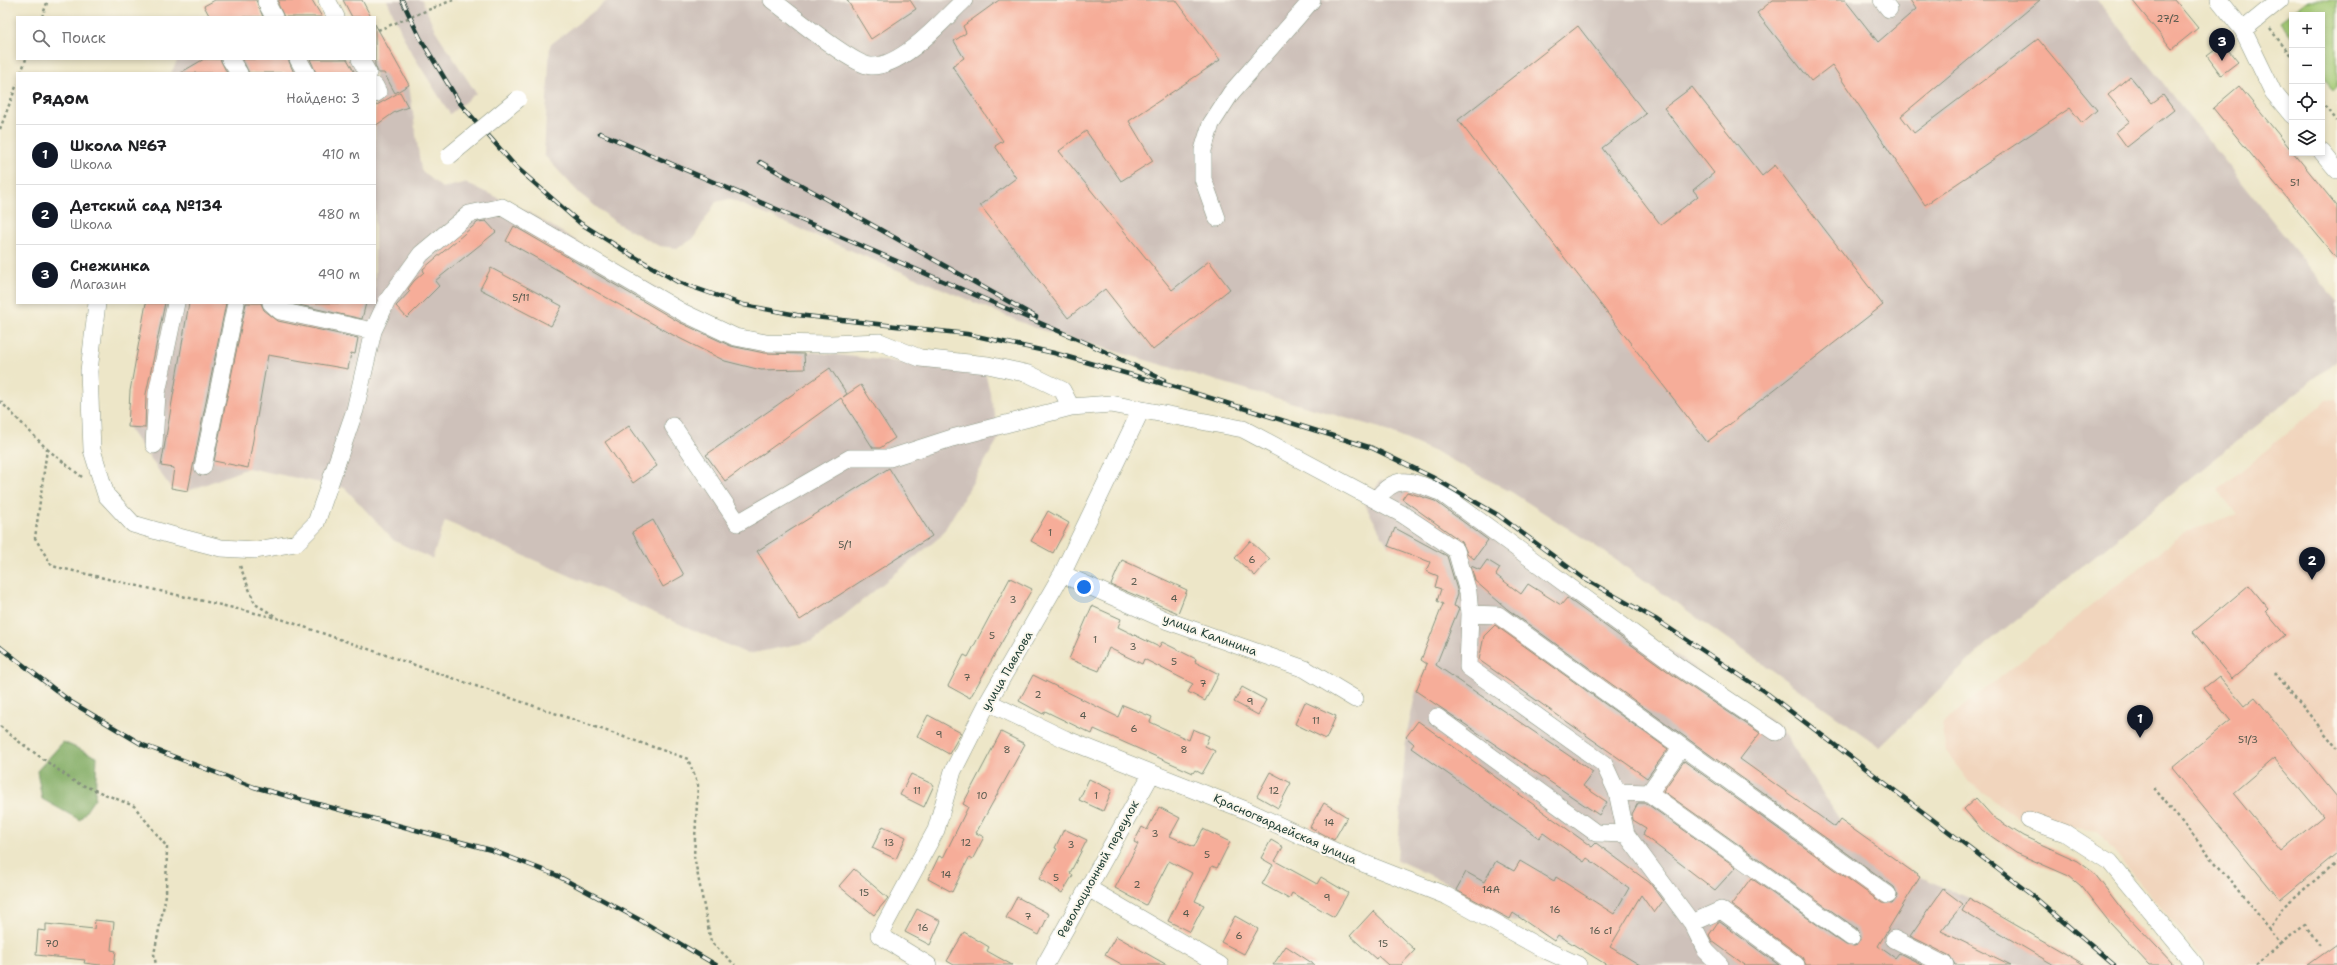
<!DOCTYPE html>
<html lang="ru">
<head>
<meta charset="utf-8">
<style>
  body { margin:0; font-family:"Shantell Sans",sans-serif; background:#f2f2f2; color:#202124 }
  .controls { position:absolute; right:12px; top:12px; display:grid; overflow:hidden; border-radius:0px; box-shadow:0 2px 6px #0003 }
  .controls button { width:36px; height:36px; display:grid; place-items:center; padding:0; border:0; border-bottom:1px solid #e0e0e0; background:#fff; color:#202124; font:20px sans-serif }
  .you { position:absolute; left:1084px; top:587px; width:14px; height:14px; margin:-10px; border:3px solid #fff; border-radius:50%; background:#1a73e8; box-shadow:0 0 0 6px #1a73e833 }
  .badge { display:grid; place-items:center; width:26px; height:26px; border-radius:50%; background:#111827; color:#fff; font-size:13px; font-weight:700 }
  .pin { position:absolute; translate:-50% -33px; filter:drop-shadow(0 1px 2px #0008) }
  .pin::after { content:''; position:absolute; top:21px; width:14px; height:12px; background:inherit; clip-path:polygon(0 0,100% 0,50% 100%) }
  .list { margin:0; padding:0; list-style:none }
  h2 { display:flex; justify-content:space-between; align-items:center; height:52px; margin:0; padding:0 16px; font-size:17px }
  h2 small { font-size:13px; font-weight:400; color:#757577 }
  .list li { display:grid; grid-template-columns:26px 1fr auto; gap:12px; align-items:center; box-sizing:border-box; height:60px; padding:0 16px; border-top:1px solid #e0e0e0 }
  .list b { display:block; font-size:15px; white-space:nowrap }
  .list p { margin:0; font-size:13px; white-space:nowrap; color:#757577 }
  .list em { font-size:13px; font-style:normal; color:#757577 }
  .icon { flex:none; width:22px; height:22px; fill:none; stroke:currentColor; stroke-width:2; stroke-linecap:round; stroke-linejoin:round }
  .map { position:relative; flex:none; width:2337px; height:965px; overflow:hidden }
  .search { position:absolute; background:#fff; box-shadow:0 2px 6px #0003; left:16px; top:16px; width:360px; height:44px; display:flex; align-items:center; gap:10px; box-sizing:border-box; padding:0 14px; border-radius:0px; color:#757577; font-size:15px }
  .panel { position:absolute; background:#fff; box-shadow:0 2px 6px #0003; left:16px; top:72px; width:360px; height:232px; border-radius:0px }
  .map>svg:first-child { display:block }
  .built { fill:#f1d5bd }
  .industrial { fill:#cec1ba }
  .green { fill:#a2c872; stroke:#608253 }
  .forest { fill:#81ac64; stroke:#50744c }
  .building { fill:#f6ad99; fill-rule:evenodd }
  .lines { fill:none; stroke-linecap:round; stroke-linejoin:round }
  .minor-casing { stroke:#86927e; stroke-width:18 }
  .path { stroke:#86927e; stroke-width:2.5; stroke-dasharray:3 3; stroke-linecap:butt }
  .minor { stroke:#fff; stroke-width:17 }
  .rail-casing { stroke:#1f3d34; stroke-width:4.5 }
  .rail { stroke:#fbf7ec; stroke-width:3; stroke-dasharray:9; stroke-linecap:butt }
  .minor-bridge-casing { stroke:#86927e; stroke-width:18; stroke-linecap:butt }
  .minor-bridge { stroke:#fff; stroke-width:17 }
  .labels { text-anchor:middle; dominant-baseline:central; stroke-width:4; stroke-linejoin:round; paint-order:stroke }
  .number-label { font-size:10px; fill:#55594d }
  .street-label { font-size:12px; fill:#1f3d34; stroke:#fbf7ec }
</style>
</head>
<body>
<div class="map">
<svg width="2337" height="965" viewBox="0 0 2337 965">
  <rect width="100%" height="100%" fill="#fbf7ec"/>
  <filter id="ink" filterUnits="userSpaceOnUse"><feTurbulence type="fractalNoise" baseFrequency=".025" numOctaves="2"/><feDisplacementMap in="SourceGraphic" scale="8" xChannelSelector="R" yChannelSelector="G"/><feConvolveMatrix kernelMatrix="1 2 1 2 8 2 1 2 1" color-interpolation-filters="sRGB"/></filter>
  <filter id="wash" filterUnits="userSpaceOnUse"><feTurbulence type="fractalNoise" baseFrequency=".012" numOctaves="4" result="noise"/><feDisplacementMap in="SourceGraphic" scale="16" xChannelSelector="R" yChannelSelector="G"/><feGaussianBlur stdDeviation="0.9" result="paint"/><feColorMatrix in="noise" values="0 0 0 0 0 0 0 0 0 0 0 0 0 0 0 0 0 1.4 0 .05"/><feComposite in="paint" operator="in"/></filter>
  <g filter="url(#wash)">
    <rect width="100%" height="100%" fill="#ede6c8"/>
    <!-- built -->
    <path class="built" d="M2337,399V965H2209L2097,831L2070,827L2046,816L2018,818L1969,782L1946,751L1941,724L2184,533L2237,515L2218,490L2327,400Z"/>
    <!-- industrial -->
    <path class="industrial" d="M387,0H422L435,30L476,93L450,114L408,47Z
      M608,0H2097L2337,302V360L1986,644L1880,747L1603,551L1513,493L1444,456L1380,428L1035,328L729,199L716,202L693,239L678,248L659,246L615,222L579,193L544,155L550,45Z
      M375,24L409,85L421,170L442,188L465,183L521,208L687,306L737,330L804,351L985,372L1000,436L941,536L813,641L748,654L445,521L432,559L393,540L345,488L248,468L188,491L171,488L128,427L130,391L146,303H375V73H171L178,59H375Z
      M1406,476L1570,581L1781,728L1840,820L1920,877L1969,898L2083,965H1608L1574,945L1554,941L1526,922L1509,920L1468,897L1458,888L1397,860L1406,737L1416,691L1427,664L1421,660L1443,604L1437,601L1441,589L1435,587L1438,576L1426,571L1430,562L1388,546L1365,505L1380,481Z"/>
    <!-- green -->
    <path class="green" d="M2308,0H2337V87L2333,91L2322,76V15H2292V37L2280,21Z"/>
    <!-- forest -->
    <path class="forest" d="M63,742L97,757L95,798L80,820L42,799L37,771Z"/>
    <g id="blocks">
      <!-- building -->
      <path class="building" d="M215,0H256L263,17H210L204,6Z
        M279,0H312L322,17H284L278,4Z
        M343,0H362L371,17H352Z
        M847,0H910L916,9L871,39Z
        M999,0H1176L1220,60L1129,121L1153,161L1121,181L1086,131L1059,151L1172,290L1209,261L1230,289L1153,350L1105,289L1068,318L980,205L1016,178L995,146L1003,141L952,66L964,58L954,41L966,33L963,26Z
        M1773,0H1845L1878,42L1916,9L1910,0H2040L1901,116L1914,133L2038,39L2097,110L2082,123L2070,108L1925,205L1832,65L1811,81L1757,13Z
        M2132,0H2175L2198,28L2172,49Z
        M375,24L409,85L395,93L384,73H378L375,65Z
        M1578,26L1646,114L1602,148L1661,225L1698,196L1693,190L1714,173L1664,108L1692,87L1762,176L1775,165L1883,305L1707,442L1458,120Z
        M2223,44L2238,62L2221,75L2207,56Z
        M204,59H220L227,73H180Z
        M242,59H288L294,73H249Z
        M310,59H347L355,73H316Z
        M2130,76L2152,103L2163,95L2174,110L2127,147L2116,132L2130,121L2108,95Z
        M2239,86L2337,206V259L2213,108Z
        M400,92L408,107L395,112L375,126V106Z
        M486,221L496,232L435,281L439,286L407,318L396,306L410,291L408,289L414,281L424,272L423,269L478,222Z
        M514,226L679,322L731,346L764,353L804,354L805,369L761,370L725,361L673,335L506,241Z
        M491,268L562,306L551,326L480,289Z
        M146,303H165L146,394L145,428L128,427L130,391Z
        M189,303H226L188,491L171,488L174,468L161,466Z
        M246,303H261L264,310L278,321L358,338L355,354L351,353L348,369L268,355L248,468L214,461Z
        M290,303H366L362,319Z
        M830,368L847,394L843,397L861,385L895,438L880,448H873L841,398L725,481L706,455Z
        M629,426L657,466L633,483L605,442Z
        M889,468L932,536L800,620L757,551Z
        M1407,492L1435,501L1488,540L1474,559L1467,553L1462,542L1402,499Z
        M1048,511L1069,523L1053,553L1031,541Z
        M653,520L684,575L663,587L632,532Z
        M1395,528L1447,556L1458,593L1454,606L1459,608L1436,665L1593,772L1583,786L1607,802L1599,815L1416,691L1427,664L1421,660L1443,604L1437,601L1441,589L1435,587L1438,576L1426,571L1430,562L1388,546Z
        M1250,541L1270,559L1255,576L1235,558Z
        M1122,560L1187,590L1178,613L1111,585Z
        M1487,560L1500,568L1496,575L1521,594L1528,584L1561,605L1567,598L1673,675L1760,733L1740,759L1835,827L1840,820L1920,877L1878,946L1895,958L1899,953L1923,965H1806L1802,957L1731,905L1751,878L1846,945L1855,946L1861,938L1857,929L1663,791L1684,761L1882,903L1892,904L1898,896L1894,887L1507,609L1475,581L1471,566L1480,570Z
        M1010,578L1032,589L970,698L948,686L964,655L968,657Z
        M2249,585L2268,608L2265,611L2285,635L2232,679L2193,632Z
        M1092,606L1121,619L1118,627L1159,647L1162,642L1196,659L1195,662L1219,674L1205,701L1188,692L1193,684L1144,659L1142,664L1109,648L1099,671L1069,659Z
        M1495,625L1668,749L1647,778L1479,660L1484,636Z
        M1033,675L1118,717L1123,705L1152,717L1150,722L1189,740L1193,729L1209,736L1205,746L1215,751L1202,774L1195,770L1193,773L1094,729L1092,734L1045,711L1043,714L1019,701Z
        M2219,676L2244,706L2255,697L2337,797V853L2280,900L2172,768L2230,720L2204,688ZM2274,758L2323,816L2281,851L2233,793Z
        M1242,687L1266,700L1258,715L1234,702Z
        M1305,702L1336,716L1326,739L1295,724Z
        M928,715L961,733L949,754L917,736Z
        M1418,721L1592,847L1596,843L1650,883L1663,901L1654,913L1641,895L1610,947L1640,965H1607L1558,935L1554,941L1513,913L1510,919L1456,890L1466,872L1484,882L1496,861L1514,871L1520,861L1554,881L1556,877L1614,914L1629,888L1587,858L1584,862L1543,833L1539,838L1411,748L1414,744L1406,737Z
        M1001,732L1025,744L976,833L984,837L972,860L969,858L952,892L928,879L939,856L943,858L968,807L963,804Z
        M1270,772L1291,783L1278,808L1257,796Z
        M911,774L934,785L924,807L900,795Z
        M1089,779L1112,790L1103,811L1079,800Z
        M1976,798L1993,817L2023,836L2078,861L2094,873L2124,912L2174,965H2149L2110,923L2081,886L2069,876L2016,853L1982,830L1964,809Z
        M1324,803L1347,817L1334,840L1310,827Z
        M1638,803H1646L1736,867L1715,890L1643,835L1646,828L1633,820L1632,814Z
        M1159,807L1180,818L1170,836L1194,847L1203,829L1230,842L1217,868L1212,866L1195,901L1204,905L1190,932L1168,921L1192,873L1169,861L1146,905L1115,888L1138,844L1134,842L1142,827L1147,830Z
        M883,826L906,837L896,859L872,848Z
        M1064,829L1087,840L1070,873L1073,875L1062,893L1039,879L1057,849L1055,848Z
        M1271,840L1283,847L1275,861L1317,884L1321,877L1348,893L1334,917L1292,893L1289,899L1262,884L1273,865L1261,858Z
        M854,869L888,898L874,915L839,886Z
        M1943,889L1963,904L1941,931L2011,965H1955L1950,956L1910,936Z
        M1017,897L1049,914L1039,935L1006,918Z
        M1969,898L2085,965H2054L1962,911Z
        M917,909L941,921L930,945L905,932Z
        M1373,911L1415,950L1401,965H1388L1378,956L1376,959L1350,936Z
        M1235,916L1258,929L1244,954L1221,942Z
        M95,920L114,922L111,950L116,951L114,965H100L84,963L85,960L36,955L38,930L46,931V924L94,929Z
        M1718,922H1720L1779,965H1745L1712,941L1709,935Z
        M964,932L989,947L987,951L1012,965H954L947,961Z
        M1116,936L1167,965H1123L1105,955Z
        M2337,944V965H2308Z
        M1286,946L1315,965H1273Z"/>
    </g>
  </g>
  <g filter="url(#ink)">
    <use href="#blocks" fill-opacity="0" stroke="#86927e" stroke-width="1"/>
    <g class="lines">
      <defs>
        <path id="minor" d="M269,0L266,2L274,17
          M327,0L336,17
          M772,0C791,14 852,65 871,66C903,67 943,20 964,0
          M1882,0L1889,9
          M2219,0L2243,30L2280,0
          M2243,30L2273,92L2292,115
          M230,59L239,73
          M298,59L306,73
          M360,59L368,73
          M375,86L378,92L375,94
          M2322,152L2337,170
          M1217,218L1203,179V150L1211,124L1231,93L1312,0
          M97,303L89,371L92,450L106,495L133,524L171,535L221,548L256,550L296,543L316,523L355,410L373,331L387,301L421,254L469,214L502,207L684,313L735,337L766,343L831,344L880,342L920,358L988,365L1029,374L1062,390L1071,407L1111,404L1243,429L1402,514L1456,550L1468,592L1470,614L1468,667L1604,764L1617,792L1626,834L1692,923L1706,951L1720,965
          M271,303L280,311L373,331
          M673,426L738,523L850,458H890L952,438L1071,407
          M154,445L157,393L176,303
          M203,467L236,303
          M1376,500C1397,472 1412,482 1440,492L1679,667L1776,732
          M1062,574L1168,621L1305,669L1355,699
          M1470,614L1498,615L1888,895
          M988,702L1065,739L1248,811L1345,856L1447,896L1539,947L1578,965
          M1437,717L1596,833L1626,834
          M1617,792L1649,793L1851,937
          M1649,793L1681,748
          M2029,820L2065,833L2110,862L2195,965
          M1088,888L1220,965
          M1692,923L1721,910L1796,965
          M1894,939L1945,965
          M928,965L879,935L936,830L953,771L988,702L1062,574L1141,410
          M1045,965L1152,773"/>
      </defs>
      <!-- minor casing -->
      <use href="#minor" class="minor-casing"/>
      <!-- path -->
      <path class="path" d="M42,17L48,0
        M2270,29L2292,57
        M378,30L453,0
        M21,73L26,59
        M2322,101L2337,121
        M0,129L17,84
        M0,401L47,449L35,538L52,566L281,619L688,759L698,785L694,856L711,942L735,965
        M47,449L82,477
        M240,566L255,604L277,617
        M2275,673L2337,748
        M0,726L18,741L75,782L134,806L167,847L166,895L154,954L156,965
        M2154,788L2270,929
        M2280,944L2305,925L2321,947
        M2256,965L2280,944L2270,929L2284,906L2337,862"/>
      <!-- minor -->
      <use href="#minor" class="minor"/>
      <defs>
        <path id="rail" d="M402,0L420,38L459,102L515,166L580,223L628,253L678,282L744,305L797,315L967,334L1054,353L1178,388L1372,448L1432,477L1498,515L1583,578L1657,620L1768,694L2033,896L2114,965
          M600,133L1098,348
          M760,162L1036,317
          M1093,346L1164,380
          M0,647L71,702L143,745L254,787L491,850L556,875L640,920L716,965"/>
      </defs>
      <!-- rail casing -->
      <use href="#rail" class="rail-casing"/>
      <!-- rail -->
      <use href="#rail" class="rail"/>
      <defs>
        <path id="minor-bridge" d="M449,156L518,99"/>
      </defs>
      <!-- minor-bridge casing -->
      <use href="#minor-bridge" class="minor-bridge-casing"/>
      <!-- minor-bridge -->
      <use href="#minor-bridge" class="minor-bridge"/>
    </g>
  </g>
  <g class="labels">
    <!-- number labels -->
    <g class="number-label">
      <text x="2168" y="18">27/2</text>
      <text x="2295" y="182">51</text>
      <text x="521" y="297">5/11</text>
      <text x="1050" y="532">1</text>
      <text x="845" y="544">5/1</text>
      <text x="1252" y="559">6</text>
      <text x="1134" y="581">2</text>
      <text x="1174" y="598">4</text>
      <text x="1013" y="599">3</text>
      <text x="992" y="635">5</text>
      <text x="1095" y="639">1</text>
      <text x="1133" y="646">3</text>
      <text x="1174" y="661">5</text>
      <text x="967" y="677">7</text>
      <text x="1203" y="683">7</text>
      <text x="1038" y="694">2</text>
      <text x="1250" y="701">9</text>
      <text x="1083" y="715">4</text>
      <text x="1316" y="720">11</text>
      <text x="1134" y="728">6</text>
      <text x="939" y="734">9</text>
      <text x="2248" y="739">51/3</text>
      <text x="1007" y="749">8</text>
      <text x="1184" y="749">8</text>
      <text x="917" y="790">11</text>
      <text x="1274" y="790">12</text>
      <text x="982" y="795">10</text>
      <text x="1096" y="795">1</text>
      <text x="1329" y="822">14</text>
      <text x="1155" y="833">3</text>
      <text x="889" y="842">13</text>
      <text x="966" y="842">12</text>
      <text x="1071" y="844">3</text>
      <text x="1207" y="854">5</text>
      <text x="946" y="874">14</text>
      <text x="1056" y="877">5</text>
      <text x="1137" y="884">2</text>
      <text x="1491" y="889">14А</text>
      <text x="864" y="892">15</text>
      <text x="1327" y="897">9</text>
      <text x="1555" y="909">16</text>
      <text x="1186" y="913">4</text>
      <text x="1028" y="916">7</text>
      <text x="923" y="927">16</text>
      <text x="1601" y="930">16 с1</text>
      <text x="1239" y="935">6</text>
      <text x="52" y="943">70</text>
      <text x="1383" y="943">15</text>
    </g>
    <!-- street labels -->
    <g class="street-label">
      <text transform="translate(1210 635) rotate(20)">улица Калинина</text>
      <text transform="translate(1007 671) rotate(-60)">улица Павлова</text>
      <text transform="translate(1285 829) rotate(24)">Красногвардейская улица</text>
      <text transform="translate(1098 869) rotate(-61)">Революционный переулок</text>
    </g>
  </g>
</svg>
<div class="controls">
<button>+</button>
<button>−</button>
<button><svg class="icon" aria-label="locate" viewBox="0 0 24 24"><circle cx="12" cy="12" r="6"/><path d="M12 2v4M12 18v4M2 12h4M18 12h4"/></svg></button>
<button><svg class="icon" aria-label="layers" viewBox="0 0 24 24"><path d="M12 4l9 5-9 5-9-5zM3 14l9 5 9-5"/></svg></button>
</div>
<div class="you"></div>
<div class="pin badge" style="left:2140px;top:738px">1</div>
<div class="pin badge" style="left:2312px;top:580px">2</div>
<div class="pin badge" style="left:2222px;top:61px">3</div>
<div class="search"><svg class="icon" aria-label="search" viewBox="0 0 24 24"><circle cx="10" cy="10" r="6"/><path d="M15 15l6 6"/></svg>Поиск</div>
<section class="panel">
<h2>Рядом<small>Найдено: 3</small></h2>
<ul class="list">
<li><span class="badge">1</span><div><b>Школа №67</b><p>Школа</p></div><em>410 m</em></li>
<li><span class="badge">2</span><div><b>Детский сад №134</b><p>Школа</p></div><em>480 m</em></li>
<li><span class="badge">3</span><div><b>Снежинка</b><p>Магазин</p></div><em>490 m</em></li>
</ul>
</section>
</div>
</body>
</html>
